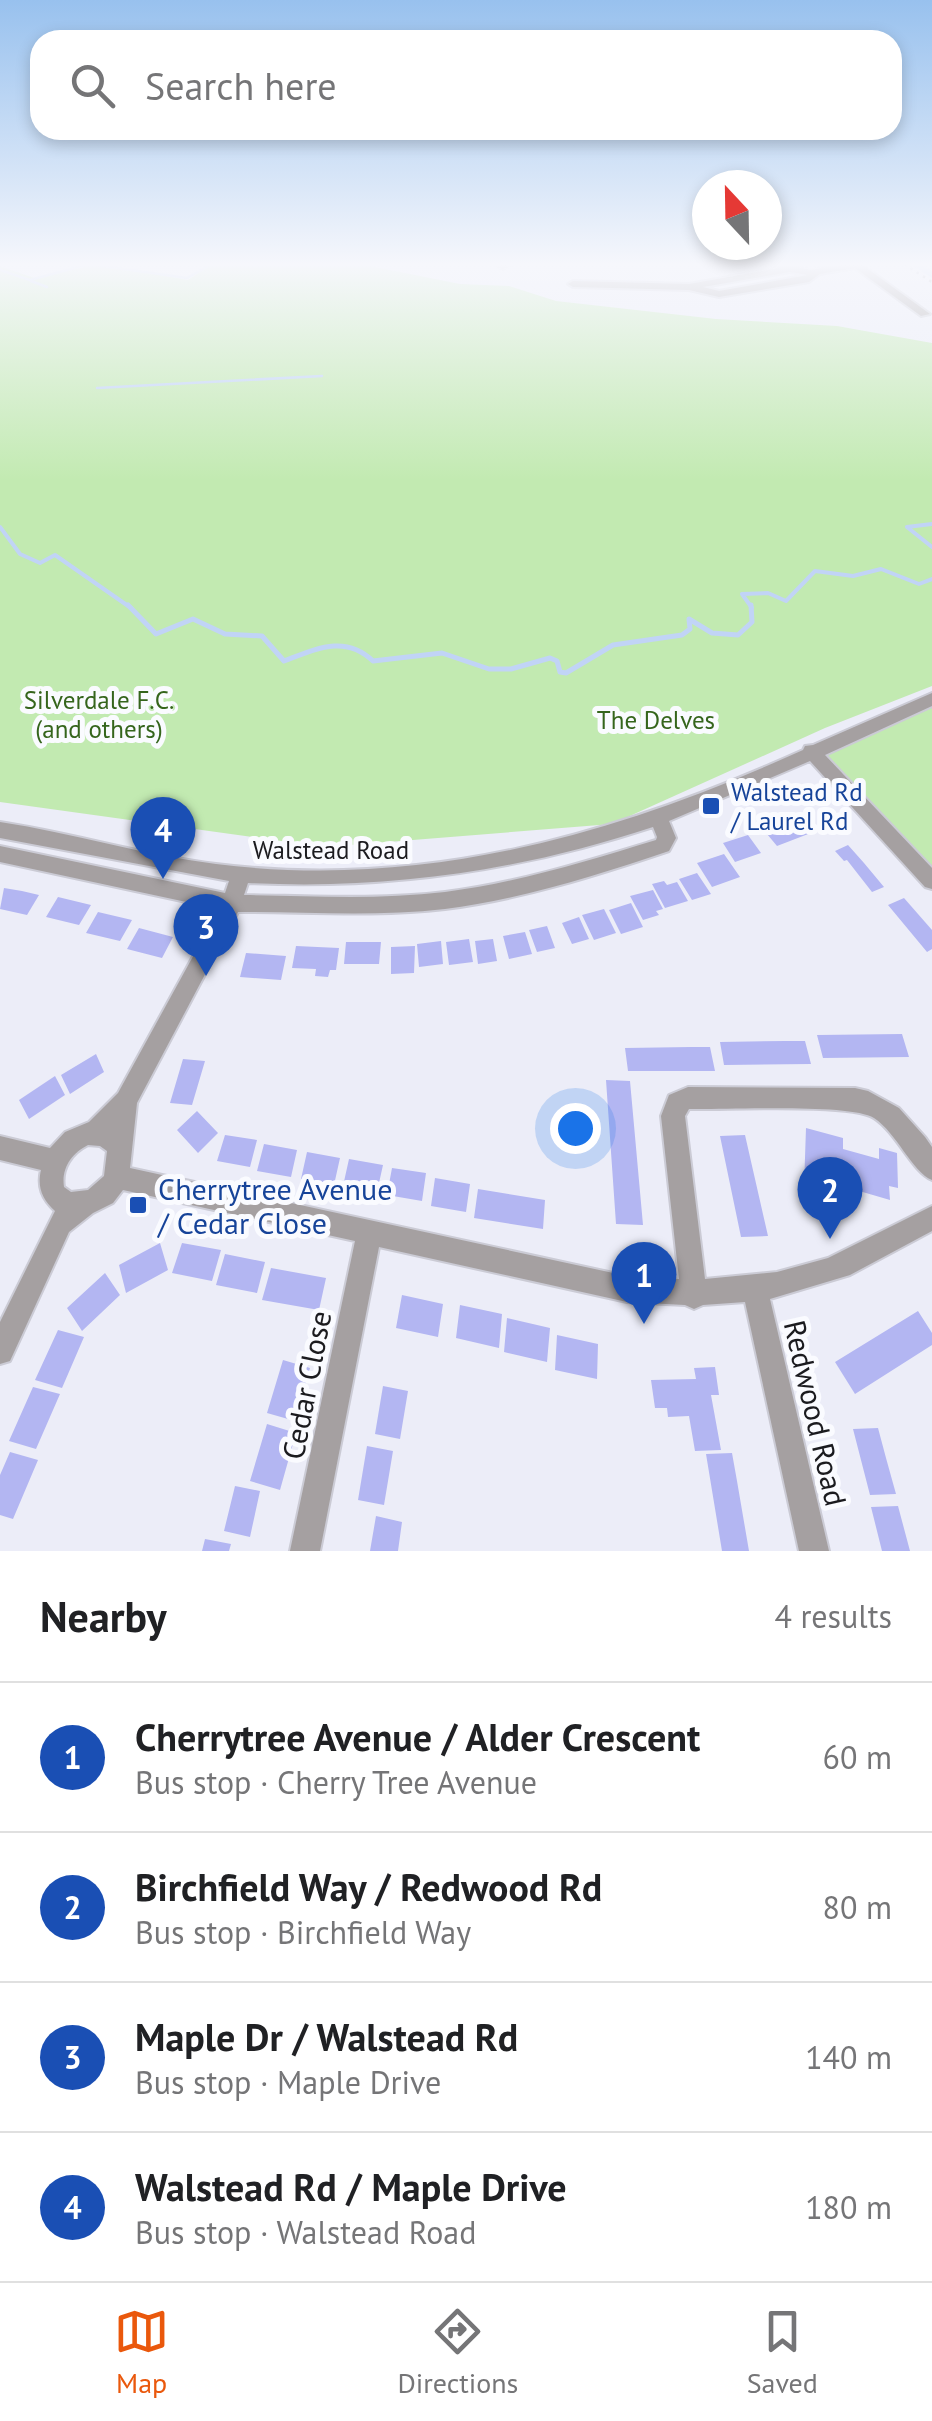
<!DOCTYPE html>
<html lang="en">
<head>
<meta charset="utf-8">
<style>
  body { margin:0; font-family:"PT Sans",sans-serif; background:#f2f2f2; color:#202124 }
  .compass { position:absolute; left:692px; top:170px; width:90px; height:90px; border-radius:50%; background:#fff; box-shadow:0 5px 15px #0003; rotate:338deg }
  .you { position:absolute; left:575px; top:1128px; width:35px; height:35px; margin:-25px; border:8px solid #fff; border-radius:50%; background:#1a73e8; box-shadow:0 0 0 15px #1a73e833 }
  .badge { display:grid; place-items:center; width:65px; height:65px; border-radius:50%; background:#ea580c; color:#fff; font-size:32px; font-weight:700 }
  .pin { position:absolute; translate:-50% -82px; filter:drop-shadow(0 2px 5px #0008) }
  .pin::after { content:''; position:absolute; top:52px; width:35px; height:30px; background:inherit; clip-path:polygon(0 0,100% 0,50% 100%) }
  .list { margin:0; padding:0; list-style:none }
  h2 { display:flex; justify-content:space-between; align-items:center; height:130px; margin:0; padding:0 40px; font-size:42px }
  h2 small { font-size:32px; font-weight:400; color:#757577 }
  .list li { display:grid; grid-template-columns:65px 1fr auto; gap:30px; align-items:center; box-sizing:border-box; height:150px; padding:0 40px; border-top:2px solid #e0e0e0 }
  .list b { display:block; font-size:38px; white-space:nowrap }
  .list p { margin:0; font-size:32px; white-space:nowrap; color:#757577 }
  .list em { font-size:32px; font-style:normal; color:#757577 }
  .icon { flex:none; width:55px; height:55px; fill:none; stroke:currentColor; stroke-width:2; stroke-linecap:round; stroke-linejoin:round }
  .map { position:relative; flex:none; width:932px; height:1551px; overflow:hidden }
  .search { position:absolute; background:#fff; box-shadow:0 5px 15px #0003; left:30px; right:30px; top:30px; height:110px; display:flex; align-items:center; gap:25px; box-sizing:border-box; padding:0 35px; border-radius:30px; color:#757577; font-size:38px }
  .sheet { height:730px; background:#fff }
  nav { display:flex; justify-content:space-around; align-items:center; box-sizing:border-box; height:140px; border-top:2px solid #e0e0e0; background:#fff; font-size:28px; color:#757577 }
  nav a { display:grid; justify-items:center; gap:5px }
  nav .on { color:#ea580c }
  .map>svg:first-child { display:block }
  .green { fill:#c2eab1 }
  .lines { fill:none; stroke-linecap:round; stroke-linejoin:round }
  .stream-far2 { stroke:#c1d4f6; stroke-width:2.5 }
  .stream-far1 { stroke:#c1d4f6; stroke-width:4 }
  .stream { stroke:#c1d4f6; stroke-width:5 }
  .canal { fill:#c1d4f6; fill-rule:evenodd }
  .building { fill:#b3b6f2 }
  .minor-casing { stroke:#cbcbd5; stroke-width:4 }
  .path { stroke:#9e9fa7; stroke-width:2.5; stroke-dasharray:2.5 5; stroke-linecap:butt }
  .minor { fill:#a5a0a1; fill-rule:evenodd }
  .transit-dot { fill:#1a4fb4; stroke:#fafbff; stroke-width:4 }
  .labels { text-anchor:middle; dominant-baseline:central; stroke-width:10; stroke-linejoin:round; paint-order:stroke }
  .park-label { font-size:25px; fill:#35651c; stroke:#fafbff }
  .transit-label { font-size:25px; fill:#164399; stroke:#fafbff; text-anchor:start }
  .street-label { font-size:25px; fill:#1b1b1f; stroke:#fafbff }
  .near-transit-label { font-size:30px; fill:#164399; stroke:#fafbff; text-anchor:start }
  .near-street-label { font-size:30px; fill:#1b1b1f; stroke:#fafbff }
</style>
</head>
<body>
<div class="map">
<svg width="932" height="1551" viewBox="0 0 932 1551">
  <rect width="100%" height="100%" fill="#ecedf8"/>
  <!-- green -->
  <path class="green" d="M99,264L188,280L212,264H360L460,284L509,286L556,301L716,319L837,326L932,343V686L825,728L612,824L325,847L0,802V266L34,278Z
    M932,705V870L819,752Z"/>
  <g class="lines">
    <!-- stream-far2 -->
    <path class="stream-far2" d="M0,270L30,280L89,264L187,278L212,264
      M31,281L47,287
      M97,388L322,376"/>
    <!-- stream-far1 -->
    <path class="stream-far1" d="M932,524L907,527L932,547
      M0,527L20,554L40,563L55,555L131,608
      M752,608L742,594L768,593L786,601L815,571L853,576L881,569L919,584L932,579"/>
    <!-- stream -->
    <path class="stream" d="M128,605L156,634L193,619L225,634L262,636L284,661C316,649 345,634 373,661L442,653L489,669H511L550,658L557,661L560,672L566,673L613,645L682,635L690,629L689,619L712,633L738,635L752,622L751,605"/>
    <!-- canal -->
    <path class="canal" d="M910,264H921L932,271V278Z"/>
  </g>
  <!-- building -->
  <path class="building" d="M806,819L816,831L777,846L767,834Z
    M748,835L761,853L735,862L723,843Z
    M848,845L864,863L884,887L872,892L847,860L844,861L835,851Z
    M724,854L740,877L712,887L697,863Z
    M697,873L711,894L692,900L679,879Z
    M664,881L667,885L677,882L688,901L665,908L652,884Z
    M4,888L22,891L39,895L27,915L0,909Z
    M653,890L663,909L656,911L659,915L643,920L630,896Z
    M58,897L91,905L79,925L46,917Z
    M904,898L932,930V949L927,952L888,905Z
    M631,903L643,927L621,934L609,910Z
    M604,909L616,933L594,940L582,915Z
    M98,912L132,920L120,941L86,933Z
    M579,917L589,939L572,944L562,923Z
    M547,926L555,948L537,952L529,930Z
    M139,928L173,937L162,958L127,949Z
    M525,932L532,954L509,959L503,936Z
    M469,939L473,962L449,965L446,942Z
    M493,939L497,961L478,964L475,941Z
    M441,941L443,964L419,967L417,944Z
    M346,942H381L379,964H344Z
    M296,946L339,948L336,970H330L328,977L315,976L316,969L292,968Z
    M415,946L414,973L391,974V947Z
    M246,953L286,956L281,980L240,977Z
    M902,1034L909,1057L823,1058L817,1035Z
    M785,1041H805L811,1064L724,1065L720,1042Z
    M691,1047H710L715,1071H628L625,1048Z
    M96,1054L104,1072L70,1094L61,1075Z
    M183,1059L205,1061L192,1105L170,1103Z
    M55,1076L65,1095L29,1119L19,1100Z
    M606,1080L630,1081L643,1225L616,1224Z
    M197,1111L218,1133L198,1153L177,1130Z
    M806,1128L843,1138V1149L879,1159V1148L897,1153L898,1188L889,1186L890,1200L825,1181V1193L804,1187Z
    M225,1135L257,1140L250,1167L217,1161Z
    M745,1135L750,1157L768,1236L741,1237L720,1136Z
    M264,1144L297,1150L291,1177L257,1171Z
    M307,1152L340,1158L334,1185L301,1179Z
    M349,1159L383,1165L377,1192L343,1186Z
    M392,1168L426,1173L422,1201L387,1195Z
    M435,1178L470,1184L466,1212L431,1206Z
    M478,1189L545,1200L543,1229L474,1218Z
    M160,1243L168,1270L126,1293L119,1265Z
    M182,1243L221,1250L212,1281L172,1273Z
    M225,1254L265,1262L257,1293L216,1285Z
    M271,1268L326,1278L319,1310L262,1300Z
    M105,1273L120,1295L82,1331L67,1308Z
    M402,1295L443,1304L438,1337L396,1328Z
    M460,1305L502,1314L499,1348L456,1338Z
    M918,1311L932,1333V1345L855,1394L835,1362Z
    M507,1318L550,1328L547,1362L504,1352Z
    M58,1330L84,1337L62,1388L35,1380Z
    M557,1335L598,1344L597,1379L555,1370Z
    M283,1360L310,1368L295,1421L267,1413Z
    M715,1367L719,1395H711L721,1450L695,1451L689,1416L668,1417L667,1408H655L651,1380L696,1379L694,1368Z
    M383,1386L408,1391L400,1439L375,1434Z
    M33,1387L60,1394L36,1449L9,1441Z
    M267,1424L296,1433L280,1490L250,1481Z
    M878,1428L886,1458L896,1494L870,1495L853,1429Z
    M367,1446L393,1451L384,1505L358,1500Z
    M10,1452L38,1460L13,1519L0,1515V1475Z
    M732,1453L737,1481L749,1551H722L706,1454Z
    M235,1486L260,1491L250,1537L224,1531Z
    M898,1506L910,1551H882L871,1507Z
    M376,1516L402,1522L398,1551H370Z
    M205,1539L231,1544L229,1551H202Z"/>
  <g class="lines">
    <defs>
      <path id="minor" d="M500,264H511L503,269L498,266Z
        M848,264H861L930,314L921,316L855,268L820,274L809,282L719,297L689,290L573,287L568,284L573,281L689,284L790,266L811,270ZM790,272L808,275L719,291L703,287Z
        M932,693V706L825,755L932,868V889L925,887L810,761L669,821L676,838L669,851C598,875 519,900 445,909C377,917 307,912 238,912L137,1103L130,1168L627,1276L679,1279L661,1116L669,1095L688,1087L855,1088L868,1091L899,1108L925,1137L932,1147V1180C912,1172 897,1133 874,1118C851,1103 724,1110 689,1109L685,1116L705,1279L777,1272L828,1258L932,1206V1231L850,1275L770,1299L829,1551H799L745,1302L703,1305L694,1309L685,1305L627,1302L379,1247L320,1551H290L355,1241L123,1190L113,1203L93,1213L69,1232L10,1361L0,1364V1322L55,1211C42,1199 37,1187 41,1170L0,1160V1136L50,1148L65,1132L89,1122L118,1093L219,909L0,862V846L225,893L229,881L0,838V822C73,833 143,855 216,864C424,890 615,835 803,750L805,746L813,745ZM653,827L657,837L656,840C587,861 517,883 445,892C379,900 311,896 244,895L248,883C388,890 520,871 653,827ZM88,1145L100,1146L107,1151L104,1176L88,1190L71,1192L64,1187C61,1168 72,1153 88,1145Z"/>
    </defs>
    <!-- minor casing -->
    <use href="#minor" class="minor-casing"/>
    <!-- path -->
    <path class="path" d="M904,264L932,282"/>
    <!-- minor -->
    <use href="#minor" class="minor"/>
  </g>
  <!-- sky -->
  <linearGradient id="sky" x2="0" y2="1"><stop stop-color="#98c1ee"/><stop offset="0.55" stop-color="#f6f7fc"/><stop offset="1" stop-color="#f6f7fc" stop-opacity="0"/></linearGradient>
  <rect width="932" height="481" fill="url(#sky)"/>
  <!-- markers -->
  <g class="transit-dot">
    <rect x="701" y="796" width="20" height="20" rx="5"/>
    <rect x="128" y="1195" width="20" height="20" rx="5"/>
  </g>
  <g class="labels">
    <!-- park labels -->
    <g class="park-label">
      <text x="99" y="700">Silverdale F.C.<tspan x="99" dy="29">(and others)</tspan></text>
      <text x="656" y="720">The Delves</text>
    </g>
    <!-- transit labels -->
    <g class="transit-label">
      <text x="731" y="792">Walstead Rd<tspan x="731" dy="29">/ Laurel Rd</tspan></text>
    </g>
    <!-- street labels -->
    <g class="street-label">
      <text x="331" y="850">Walstead Road</text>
    </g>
    <!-- near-transit labels -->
    <g class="near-transit-label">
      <text x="158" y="1188">Cherrytree Avenue<tspan x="158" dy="34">/ Cedar Close</tspan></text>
    </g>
    <!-- near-street labels -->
    <g class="near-street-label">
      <text transform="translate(306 1385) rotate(-79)">Cedar Close</text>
      <text transform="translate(816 1413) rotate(77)">Redwood Road</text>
    </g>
  </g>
</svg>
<svg class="compass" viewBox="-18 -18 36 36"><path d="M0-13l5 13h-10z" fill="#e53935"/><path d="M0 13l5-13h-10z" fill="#757577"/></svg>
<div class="you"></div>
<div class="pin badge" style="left:644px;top:1324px;background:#1a4fb4">1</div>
<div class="pin badge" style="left:830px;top:1239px;background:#1a4fb4">2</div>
<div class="pin badge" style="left:206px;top:976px;background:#1a4fb4">3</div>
<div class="pin badge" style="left:163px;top:879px;background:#1a4fb4">4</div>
<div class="search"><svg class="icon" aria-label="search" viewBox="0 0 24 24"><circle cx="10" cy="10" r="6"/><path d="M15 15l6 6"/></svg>Search here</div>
</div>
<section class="sheet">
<h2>Nearby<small>4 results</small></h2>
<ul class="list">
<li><span class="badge" style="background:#1a4fb4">1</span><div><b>Cherrytree Avenue / Alder Crescent</b><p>Bus stop · Cherry Tree Avenue</p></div><em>60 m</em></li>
<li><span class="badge" style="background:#1a4fb4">2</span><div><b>Birchfield Way / Redwood Rd</b><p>Bus stop · Birchfield Way</p></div><em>80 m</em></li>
<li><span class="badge" style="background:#1a4fb4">3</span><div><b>Maple Dr / Walstead Rd</b><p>Bus stop · Maple Drive</p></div><em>140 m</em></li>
<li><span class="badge" style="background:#1a4fb4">4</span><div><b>Walstead Rd / Maple Drive</b><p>Bus stop · Walstead Road</p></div><em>180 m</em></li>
</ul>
</section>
<nav>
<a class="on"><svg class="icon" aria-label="map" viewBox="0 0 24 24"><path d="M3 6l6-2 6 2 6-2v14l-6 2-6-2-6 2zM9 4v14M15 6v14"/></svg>Map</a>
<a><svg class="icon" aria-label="directions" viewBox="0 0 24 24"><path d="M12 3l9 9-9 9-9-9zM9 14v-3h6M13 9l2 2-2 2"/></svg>Directions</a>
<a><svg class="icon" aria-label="saved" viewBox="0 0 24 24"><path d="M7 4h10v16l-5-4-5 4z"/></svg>Saved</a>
</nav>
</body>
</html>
